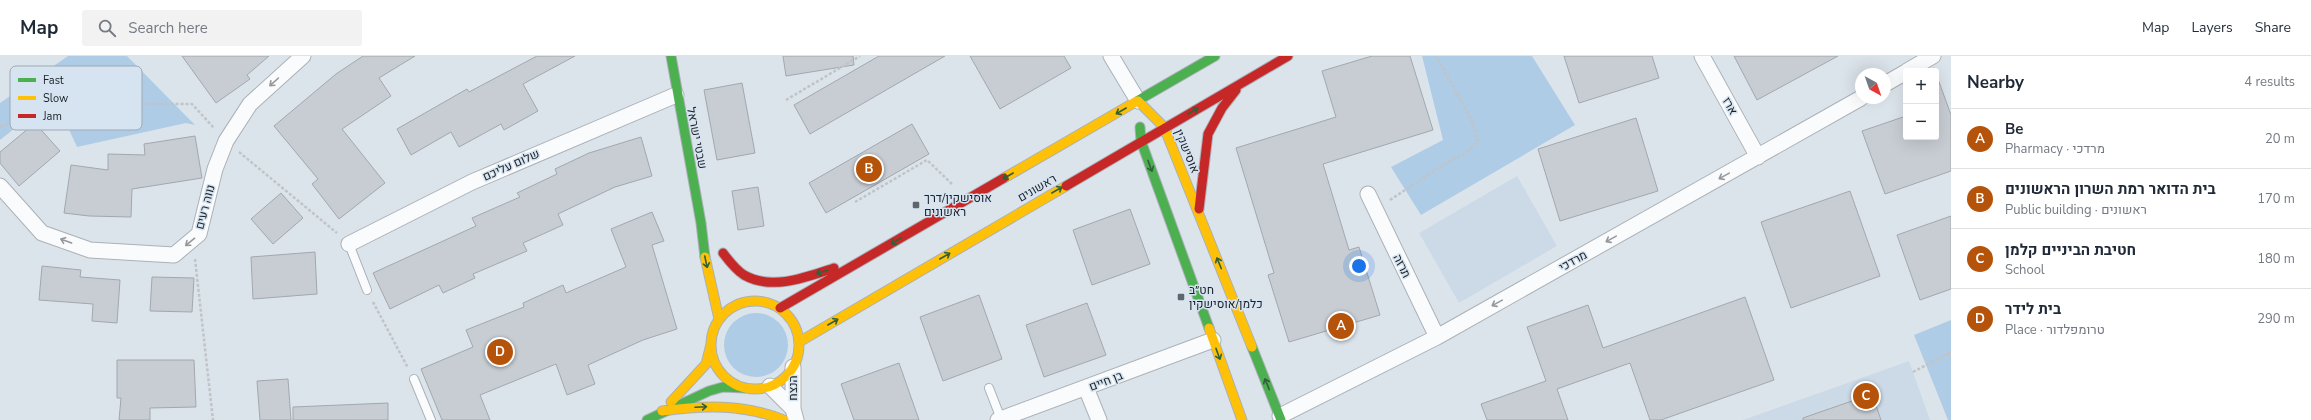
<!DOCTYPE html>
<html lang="en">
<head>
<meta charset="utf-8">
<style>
  body { margin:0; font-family:"Nunito Sans",Heebo,sans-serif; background:#f2f2f3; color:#1f2937 }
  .controls { position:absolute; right:12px; top:12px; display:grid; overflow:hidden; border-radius:4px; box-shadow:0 4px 16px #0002 }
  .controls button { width:36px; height:36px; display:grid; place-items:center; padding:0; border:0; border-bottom:1px solid #e0e1e3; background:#fff; color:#1f2937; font:20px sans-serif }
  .compass { position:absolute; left:1855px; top:12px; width:36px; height:36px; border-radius:50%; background:#fff; box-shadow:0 4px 16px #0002; rotate:140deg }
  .you { position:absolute; left:1359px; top:210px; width:14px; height:14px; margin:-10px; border:3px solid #fff; border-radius:50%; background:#1a73e8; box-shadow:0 0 0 6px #1a73e833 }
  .badge { display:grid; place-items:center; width:26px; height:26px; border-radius:50%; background:#b45309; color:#fff; font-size:13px; font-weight:700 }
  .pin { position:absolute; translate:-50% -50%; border:2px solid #fff; box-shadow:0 1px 4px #0006 }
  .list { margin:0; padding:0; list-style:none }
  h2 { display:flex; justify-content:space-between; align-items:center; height:52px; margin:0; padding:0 16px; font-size:17px }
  h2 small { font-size:13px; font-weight:400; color:#747a83 }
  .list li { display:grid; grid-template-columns:26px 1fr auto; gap:12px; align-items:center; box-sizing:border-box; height:60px; padding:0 16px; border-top:1px solid #e0e1e3 }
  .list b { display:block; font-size:15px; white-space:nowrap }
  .list p { margin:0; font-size:13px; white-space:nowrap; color:#747a83 }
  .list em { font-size:13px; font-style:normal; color:#747a83 }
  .icon { flex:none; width:22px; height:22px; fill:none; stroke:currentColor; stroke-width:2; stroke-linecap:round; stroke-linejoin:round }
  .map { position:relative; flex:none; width:1951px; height:364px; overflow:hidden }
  header { display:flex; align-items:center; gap:24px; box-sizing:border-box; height:56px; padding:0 20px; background:#fff; border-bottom:1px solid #e0e1e3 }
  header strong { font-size:19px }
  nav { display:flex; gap:22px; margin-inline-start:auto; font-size:14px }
  .search { width:280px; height:36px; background:#f2f2f3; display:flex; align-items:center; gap:10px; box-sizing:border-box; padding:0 14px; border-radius:4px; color:#747a83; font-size:15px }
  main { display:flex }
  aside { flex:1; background:#fff }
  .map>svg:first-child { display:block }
  .built { fill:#ccdae8 }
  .green { fill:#afcce6 }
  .building { fill:#c7cdd3; stroke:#a2a8ad }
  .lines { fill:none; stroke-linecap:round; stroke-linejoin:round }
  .lane-casing { stroke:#abb1b7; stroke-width:10 }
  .street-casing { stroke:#abb1b7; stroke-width:17 }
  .fast-casing { stroke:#abb1b7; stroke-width:11 }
  .slow-casing { stroke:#abb1b7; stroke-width:11 }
  .jam-casing { stroke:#abb1b7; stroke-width:11 }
  .path { stroke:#c0c4c6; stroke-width:2.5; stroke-dasharray:3 2; stroke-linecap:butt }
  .lane { stroke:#fafbfc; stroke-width:8 }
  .street { stroke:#fafbfc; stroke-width:15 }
  .fast { stroke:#4caf50; stroke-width:9 }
  .slow { stroke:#ffc107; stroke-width:9 }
  .jam { stroke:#c62828; stroke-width:9 }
  .oneway { stroke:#96989b }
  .oneway2 { stroke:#316038 }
  .poi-dot { fill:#5f656a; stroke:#d6e4f1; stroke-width:1.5 }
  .labels { text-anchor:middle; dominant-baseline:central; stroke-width:3; stroke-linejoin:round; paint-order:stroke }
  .street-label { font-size:12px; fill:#1b2025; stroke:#d6e4f1 }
  .poi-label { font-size:12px; fill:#1b2025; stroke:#d6e4f1; text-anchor:start }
  .key { fill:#d6e4f1; stroke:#9ea9b4; stroke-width:1 }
  .key-label { font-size:11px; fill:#1b2025 }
</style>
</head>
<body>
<header>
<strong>Map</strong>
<div class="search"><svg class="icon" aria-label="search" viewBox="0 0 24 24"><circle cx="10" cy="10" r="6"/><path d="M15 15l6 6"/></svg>Search here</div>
<nav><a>Map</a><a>Layers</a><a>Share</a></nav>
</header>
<main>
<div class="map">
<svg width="1951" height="364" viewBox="0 0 1951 364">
  <rect width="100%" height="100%" fill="#dce4eb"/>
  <!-- built -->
  <path class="built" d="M1517,120L1557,190L1459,247L1419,177Z
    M1909,305L1930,364H1743Z"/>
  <!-- green -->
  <path class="green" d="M68,0H127L195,69L186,67L77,91L54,41L0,84V47Z
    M1422,0H1532L1575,69L1421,159L1391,111L1443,84Z
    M724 289a32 32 0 1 1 64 0a32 32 0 1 1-64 0Z
    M1951,264V364H1948L1914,279Z"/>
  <!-- building -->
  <path class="building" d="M182,0H269L247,19L250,23L216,47Z
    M363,0H415L379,22L391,40L342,73L385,127L339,163L312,128L318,123L274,70L336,18Z
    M537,0H575L523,28L538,55L504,74L501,68L459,91L451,76L411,99L397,73L467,33L469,36Z
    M783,0H853L854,9L786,20Z
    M879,0H945L810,78L794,49Z
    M970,0H1064L1071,12L1000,53Z
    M1372,0H1410L1433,74L1323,108L1349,194L1359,191L1380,259L1289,286L1268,219L1274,217L1236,92L1336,61L1322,15Z
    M1564,0H1652L1659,22L1579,47Z
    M1734,0H1838L1757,44Z
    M1936,23H1938L1951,59V115L1885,138L1862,75L1906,60V81H1936Z
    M742,27L755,97L717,104L704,34Z
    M1636,62L1658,135L1560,165L1538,93Z
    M35,67L60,95L19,130L0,107V96Z
    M912,68L929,98L826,157L809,127Z
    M195,80L202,122L132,133L131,161L89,160L64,157L71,109L108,114V98L145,99L144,88Z
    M641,81L652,120L615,131L558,158L563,169L523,187L527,195L473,218L475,222L443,237L439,229L390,253L373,217L476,170L472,162L520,141L517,137L557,118L555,113L589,97Z
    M758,131L764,170L738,174L732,135Z
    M1850,135L1880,220L1791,252L1761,166Z
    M281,137L303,162L273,188L251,163Z
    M1130,153L1150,208L1092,229L1073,174Z
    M652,156L664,185L652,189L677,273L643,284L588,309L595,328L567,339L556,308L480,339L490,364H442L421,313L473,291L466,274L524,251L523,247L563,229L566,237L626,211L611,173Z
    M1951,160V233L1920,244L1897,179Z
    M315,196L317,238L253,243L251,201Z
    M42,210L81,214L80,221L120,224L117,267L92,265L93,248L39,244Z
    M152,221L194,222L192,256L150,255Z
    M979,239L1002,303L943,325L920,261Z
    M1745,241L1774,324L1661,364H1650L1630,307L1557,333L1568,364H1487L1481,348L1546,325L1527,271L1588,249L1603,292Z
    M1087,247L1106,299L1044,321L1026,269Z
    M117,304H194L196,351L150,352V364H119L121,342H117Z
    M899,307L919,364H854L841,328Z
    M288,323L291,364H260L257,325Z
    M1872,338L1881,364H1803V362Z
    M388,347V364H293V351Z"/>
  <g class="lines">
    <defs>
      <path id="lane" d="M349,188L367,234
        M414,323L431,364
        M989,332L1001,363"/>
      <path id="street" d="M1111,0L1138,45
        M1702,0L1758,101
        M1907,15L1933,0
        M1885,28L1906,16
        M0,130L42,177L90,194L174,199L199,178L215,113L226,85L250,48L303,0
        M1368,138L1437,281
        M349,188L472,126L676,39
        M793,311V353L796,364
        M770,330L793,353
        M1086,332L1099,364
        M1280,360L1437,281L1861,42
        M998,364L1213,284"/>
      <path id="fast" d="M671,0L701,167L705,201
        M1137,45L1215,0
        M1140,71L1141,85L1209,272
        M1252,291L1281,364
        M647,364L709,335L723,331L744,332"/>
      <path id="slow" d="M1138,45L1164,71L1252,291
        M1004,122L1137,45
        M705,201L719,263
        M711 289a44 44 0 1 1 88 0a44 44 0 1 1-88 0Z
        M1209,272L1242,364
        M799,286L1066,130
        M671,346L706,308L711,288
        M662,355C705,349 743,348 784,364"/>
      <path id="jam" d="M1066,130L1288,0
        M1199,153L1208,78L1222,52L1236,34
        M723,197C729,205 736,214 744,219C772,235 807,221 834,212
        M780,252L1004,122"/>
    </defs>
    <!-- lane casing -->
    <use href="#lane" class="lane-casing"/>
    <!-- street casing -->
    <use href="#street" class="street-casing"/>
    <!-- fast casing -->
    <use href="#fast" class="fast-casing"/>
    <!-- slow casing -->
    <use href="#slow" class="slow-casing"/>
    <!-- jam casing -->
    <use href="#jam" class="jam-casing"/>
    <!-- path -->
    <path class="path" d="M786,44L860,0
      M0,71L57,48H192L214,72
      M239,96L337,177
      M1390,144L1446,107L1467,96L1478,84L1470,61L1436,0
      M855,146L927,104L953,129
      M195,203L213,364
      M373,246L408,312
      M1947,297L1951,303
      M1913,316L1951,296"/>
    <!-- lane -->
    <use href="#lane" class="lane"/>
    <!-- street -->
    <use href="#street" class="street"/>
    <!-- fast -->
    <use href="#fast" class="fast"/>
    <!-- slow -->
    <use href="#slow" class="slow"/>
    <!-- jam -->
    <use href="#jam" class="jam"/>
  </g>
  <!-- one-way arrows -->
  <defs><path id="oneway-shaft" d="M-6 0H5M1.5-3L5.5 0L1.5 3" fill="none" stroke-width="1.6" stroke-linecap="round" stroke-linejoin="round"/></defs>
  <g class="oneway">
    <use href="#oneway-shaft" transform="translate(274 26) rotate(138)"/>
    <use href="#oneway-shaft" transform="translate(1724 120) rotate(151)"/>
    <use href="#oneway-shaft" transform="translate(1611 183) rotate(151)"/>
    <use href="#oneway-shaft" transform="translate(66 185) rotate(-160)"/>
    <use href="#oneway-shaft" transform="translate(190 186) rotate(141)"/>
    <use href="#oneway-shaft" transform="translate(1497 247) rotate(151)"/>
  </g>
  <g class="oneway2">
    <use href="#oneway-shaft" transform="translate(1121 55) rotate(150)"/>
    <use href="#oneway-shaft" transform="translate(1193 55) rotate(-30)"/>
    <use href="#oneway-shaft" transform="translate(1150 110) rotate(70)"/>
    <use href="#oneway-shaft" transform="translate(1008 120) rotate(150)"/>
    <use href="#oneway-shaft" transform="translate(1057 134) rotate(-30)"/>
    <use href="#oneway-shaft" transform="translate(896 185) rotate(150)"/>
    <use href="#oneway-shaft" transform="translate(945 200) rotate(-30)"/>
    <use href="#oneway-shaft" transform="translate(706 206) rotate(78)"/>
    <use href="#oneway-shaft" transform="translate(1219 207) rotate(-112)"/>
    <use href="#oneway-shaft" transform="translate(822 216) rotate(164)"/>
    <use href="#oneway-shaft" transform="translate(833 266) rotate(-30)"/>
    <use href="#oneway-shaft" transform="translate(1218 298) rotate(70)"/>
    <use href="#oneway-shaft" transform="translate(1267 328) rotate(-112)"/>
    <use href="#oneway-shaft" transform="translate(701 351) rotate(-3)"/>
  </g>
  <!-- markers -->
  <g class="poi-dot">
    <rect x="912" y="145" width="8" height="8" rx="2"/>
    <rect x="1177" y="237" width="8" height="8" rx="2"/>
  </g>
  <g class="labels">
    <!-- street labels -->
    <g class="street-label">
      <text transform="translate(1730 50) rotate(61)">ארז</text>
      <text transform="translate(697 82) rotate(79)">שבטי ישראל</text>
      <text transform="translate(1187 95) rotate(68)">אוסישקין</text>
      <text transform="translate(511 109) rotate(-24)">שלום עליכם</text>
      <text transform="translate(1037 132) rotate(-30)">ראשונים</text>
      <text transform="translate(205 151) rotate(-75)">נווה רעים</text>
      <text transform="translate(1573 205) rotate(-29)">מרדכי</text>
      <text transform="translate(1402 210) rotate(64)">תרזה</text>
      <text transform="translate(1106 325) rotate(-21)">בן חיים</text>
      <text transform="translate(793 332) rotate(-90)">הנצח</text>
    </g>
    <!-- poi labels -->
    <g class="poi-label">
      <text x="924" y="142">אוסישקין/דרך<tspan x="924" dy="14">ראשונים</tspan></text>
      <text x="1189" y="234">חט״ב<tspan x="1189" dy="14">כלמן/אוסישקין</tspan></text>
    </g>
  </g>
  <!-- legend -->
  <rect x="10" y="10" width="132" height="64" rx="6" class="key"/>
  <rect x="18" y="22" width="18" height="4" fill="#4caf50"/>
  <rect x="18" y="40" width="18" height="4" fill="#ffc107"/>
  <rect x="18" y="58" width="18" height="4" fill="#c62828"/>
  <g class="key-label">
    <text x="43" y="28">Fast</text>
    <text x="43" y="46">Slow</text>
    <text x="43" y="64">Jam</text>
  </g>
</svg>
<div class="controls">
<button>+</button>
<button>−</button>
</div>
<svg class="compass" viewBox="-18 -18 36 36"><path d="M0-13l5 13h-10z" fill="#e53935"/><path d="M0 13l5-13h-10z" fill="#747a83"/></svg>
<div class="you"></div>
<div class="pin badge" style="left:1341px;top:270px">A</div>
<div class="pin badge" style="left:869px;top:113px">B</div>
<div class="pin badge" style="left:1866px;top:340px">C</div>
<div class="pin badge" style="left:500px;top:296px">D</div>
</div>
<aside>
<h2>Nearby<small>4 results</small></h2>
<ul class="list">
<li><span class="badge">A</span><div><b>Be</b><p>Pharmacy · מרדכי</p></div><em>20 m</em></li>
<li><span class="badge">B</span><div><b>בית הדואר רמת השרון הראשונים</b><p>Public building · ראשונים</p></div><em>170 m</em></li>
<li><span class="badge">C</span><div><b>חטיבת הביניים קלמן</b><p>School</p></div><em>180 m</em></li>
<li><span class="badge">D</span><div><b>בית לידר</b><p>Place · טרומפלדור</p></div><em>290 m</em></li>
</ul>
</aside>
</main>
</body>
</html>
